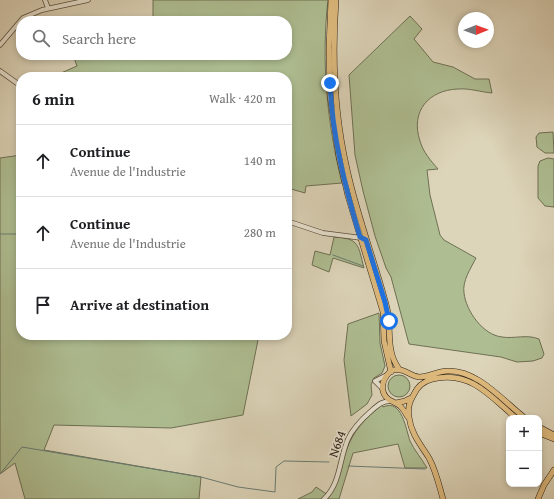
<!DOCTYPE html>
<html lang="en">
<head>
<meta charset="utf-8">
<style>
  body { margin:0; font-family:"Gentium Book Plus",serif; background:#f6f6f6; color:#202124 }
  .controls { position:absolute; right:12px; bottom:12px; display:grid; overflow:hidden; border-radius:8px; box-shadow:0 2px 6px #0003 }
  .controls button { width:36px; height:36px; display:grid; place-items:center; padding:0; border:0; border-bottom:1px solid #e0e0e0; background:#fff; color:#202124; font:20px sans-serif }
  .compass { position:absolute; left:458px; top:12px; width:36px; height:36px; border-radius:50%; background:#fff; box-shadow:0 2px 6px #0003; rotate:89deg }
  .stop { position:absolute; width:12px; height:12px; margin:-9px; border:3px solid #1a73e8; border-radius:50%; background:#fff }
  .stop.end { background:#1a73e8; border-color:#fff; box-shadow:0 1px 4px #0008 }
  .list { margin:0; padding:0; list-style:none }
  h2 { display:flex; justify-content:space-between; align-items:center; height:52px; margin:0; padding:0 16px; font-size:17px }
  h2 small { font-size:13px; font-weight:400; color:#757577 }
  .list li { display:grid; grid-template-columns:26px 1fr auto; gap:12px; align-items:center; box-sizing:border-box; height:72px; padding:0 16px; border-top:1px solid #e0e0e0 }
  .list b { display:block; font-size:15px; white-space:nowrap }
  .list p { margin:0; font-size:13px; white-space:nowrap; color:#757577 }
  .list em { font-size:13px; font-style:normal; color:#757577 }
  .icon { flex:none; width:22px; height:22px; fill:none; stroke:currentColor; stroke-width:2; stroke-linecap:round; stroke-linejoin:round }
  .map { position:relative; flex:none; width:554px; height:499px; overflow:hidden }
  .search { position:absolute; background:#fff; box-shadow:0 2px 6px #0003; left:16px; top:16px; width:276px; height:44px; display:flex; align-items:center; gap:10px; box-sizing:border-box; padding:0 14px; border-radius:16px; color:#757577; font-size:15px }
  .panel { position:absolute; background:#fff; box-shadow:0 2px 6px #0003; left:16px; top:72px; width:276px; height:268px; border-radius:16px }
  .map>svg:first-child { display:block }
  .green { fill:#aebe92; stroke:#6e7054 }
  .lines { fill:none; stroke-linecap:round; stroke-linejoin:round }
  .stream { stroke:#6a7c73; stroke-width:1 }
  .minor-casing { stroke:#594e3f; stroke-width:5.5 }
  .major-casing { stroke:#2d2116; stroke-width:6 }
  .minor { stroke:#e9e4d2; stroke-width:4 }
  .major { stroke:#deba7d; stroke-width:5 }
  .route { stroke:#1a73e8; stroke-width:5 }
  .labels { text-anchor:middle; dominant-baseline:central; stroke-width:3.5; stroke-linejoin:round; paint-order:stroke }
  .street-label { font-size:13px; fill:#2d2116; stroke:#e9e4d2 }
</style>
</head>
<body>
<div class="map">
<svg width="554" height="499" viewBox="0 0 554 499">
  <rect width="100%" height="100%" fill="#ddd5ba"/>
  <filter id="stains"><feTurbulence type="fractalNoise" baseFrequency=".005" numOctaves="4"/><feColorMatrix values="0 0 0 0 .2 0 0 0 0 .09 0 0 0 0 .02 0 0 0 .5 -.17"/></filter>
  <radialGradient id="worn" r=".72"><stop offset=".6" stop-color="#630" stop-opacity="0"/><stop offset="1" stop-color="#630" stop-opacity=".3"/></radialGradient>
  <!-- green -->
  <path class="green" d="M153,0H328C321,61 327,124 342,183L306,186L305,193L291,189L287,197V77H52L77,66L73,55H85L88,58L103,55H287V21H153Z
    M410,16L422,29L414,39L433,62L453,67L475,79H489L492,93C481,92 469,88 458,89C429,90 410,111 420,141C423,152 431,161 438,169L427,170L430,195L440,235L444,240L476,258C471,268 462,281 464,293C466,311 483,335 502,337C514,339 527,334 539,339L544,354L542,358L533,361L517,362L501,357L409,344L391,277L386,268L375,236L363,191L355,155L349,75Z
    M553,132L554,153H545L537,147L536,137L539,133Z
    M21,155V335H259L243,415L171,428L54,425L44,450L201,477L199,499H25L15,463L0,474V158Z
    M548,158L554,159V207L545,206L538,198V166L540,161Z
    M334,237C360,238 358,246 364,268L333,258L329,272L312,265L315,251L330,255Z
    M379,313L380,343L385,366L382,373L374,378L371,385L372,395L367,404L351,416L344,360L348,324Z
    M388 386a11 11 0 1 1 22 0a11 11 0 1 1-22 0Z
    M382,405L383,407C402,398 406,430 410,441C414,450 422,459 427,468H405L398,444L353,453L339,499H298L312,492L316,487L328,495L334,485L344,451H346C353,431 365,418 382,405Z"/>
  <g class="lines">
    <!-- stream -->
    <path class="stream" d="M0,234H21
      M333,255L363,266
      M348,466L425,469
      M0,474L22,447L201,477L238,487L275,492L276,467L284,461L329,462"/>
    <defs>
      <path id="minor" d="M45,0L48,8
        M0,45L23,18L42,10L88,0
        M0,71L21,86
        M287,221L323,233L362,238
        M382,388L375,381L387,375
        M324,499C341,483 339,459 348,439C353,428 361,420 370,412C377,406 381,401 391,401"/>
      <path id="major" d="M331,0L329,47L330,95L339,157L348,196L383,312L384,341L391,372
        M336,0C332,56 334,113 347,169C357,216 375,261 387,308C392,329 385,350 399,369
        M396,403L405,401L411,398
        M408,417C406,414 404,410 401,407C398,403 392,402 388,399C378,390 383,376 393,370C406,368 409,376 419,377C429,377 438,371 447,371C477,369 503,401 525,418
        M539,427L554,435
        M539,433L554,439
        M443,499C439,485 436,471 429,458C421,445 411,434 409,417C407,405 411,399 417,389C422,382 430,379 438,378C472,372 492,398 516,418
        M538,499L544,485L554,470"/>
    </defs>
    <!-- minor casing -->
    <use href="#minor" class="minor-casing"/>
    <!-- major casing -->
    <use href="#major" class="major-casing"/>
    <!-- minor -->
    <use href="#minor" class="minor"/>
    <!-- major -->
    <use href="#major" class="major"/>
  </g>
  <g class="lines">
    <!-- route -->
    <path class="route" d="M330,83C332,135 345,187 360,237L366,240L385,302L389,321"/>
  </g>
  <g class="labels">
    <!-- street labels -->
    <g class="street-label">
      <text transform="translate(337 444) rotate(-71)">N684</text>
    </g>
  </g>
  <rect width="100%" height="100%" filter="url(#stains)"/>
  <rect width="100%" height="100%" fill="url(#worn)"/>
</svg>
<div class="controls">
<button>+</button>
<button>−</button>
</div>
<svg class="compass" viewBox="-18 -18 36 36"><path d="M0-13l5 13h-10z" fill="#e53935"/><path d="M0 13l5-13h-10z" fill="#757577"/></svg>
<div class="stop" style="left:389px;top:321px"></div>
<div class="stop end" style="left:330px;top:83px"></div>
<div class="search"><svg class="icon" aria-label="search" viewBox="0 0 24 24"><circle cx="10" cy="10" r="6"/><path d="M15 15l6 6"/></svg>Search here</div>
<section class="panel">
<h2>6 min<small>Walk · 420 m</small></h2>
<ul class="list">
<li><svg class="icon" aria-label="ahead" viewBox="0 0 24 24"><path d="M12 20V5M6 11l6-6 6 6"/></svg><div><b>Continue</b><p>Avenue de l'Industrie</p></div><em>140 m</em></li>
<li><svg class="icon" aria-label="ahead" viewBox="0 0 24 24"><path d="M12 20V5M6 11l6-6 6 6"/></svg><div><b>Continue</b><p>Avenue de l'Industrie</p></div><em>280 m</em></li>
<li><svg class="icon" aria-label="arrive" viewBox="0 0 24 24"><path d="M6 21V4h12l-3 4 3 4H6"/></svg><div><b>Arrive at destination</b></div></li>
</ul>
</section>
</div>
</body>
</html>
